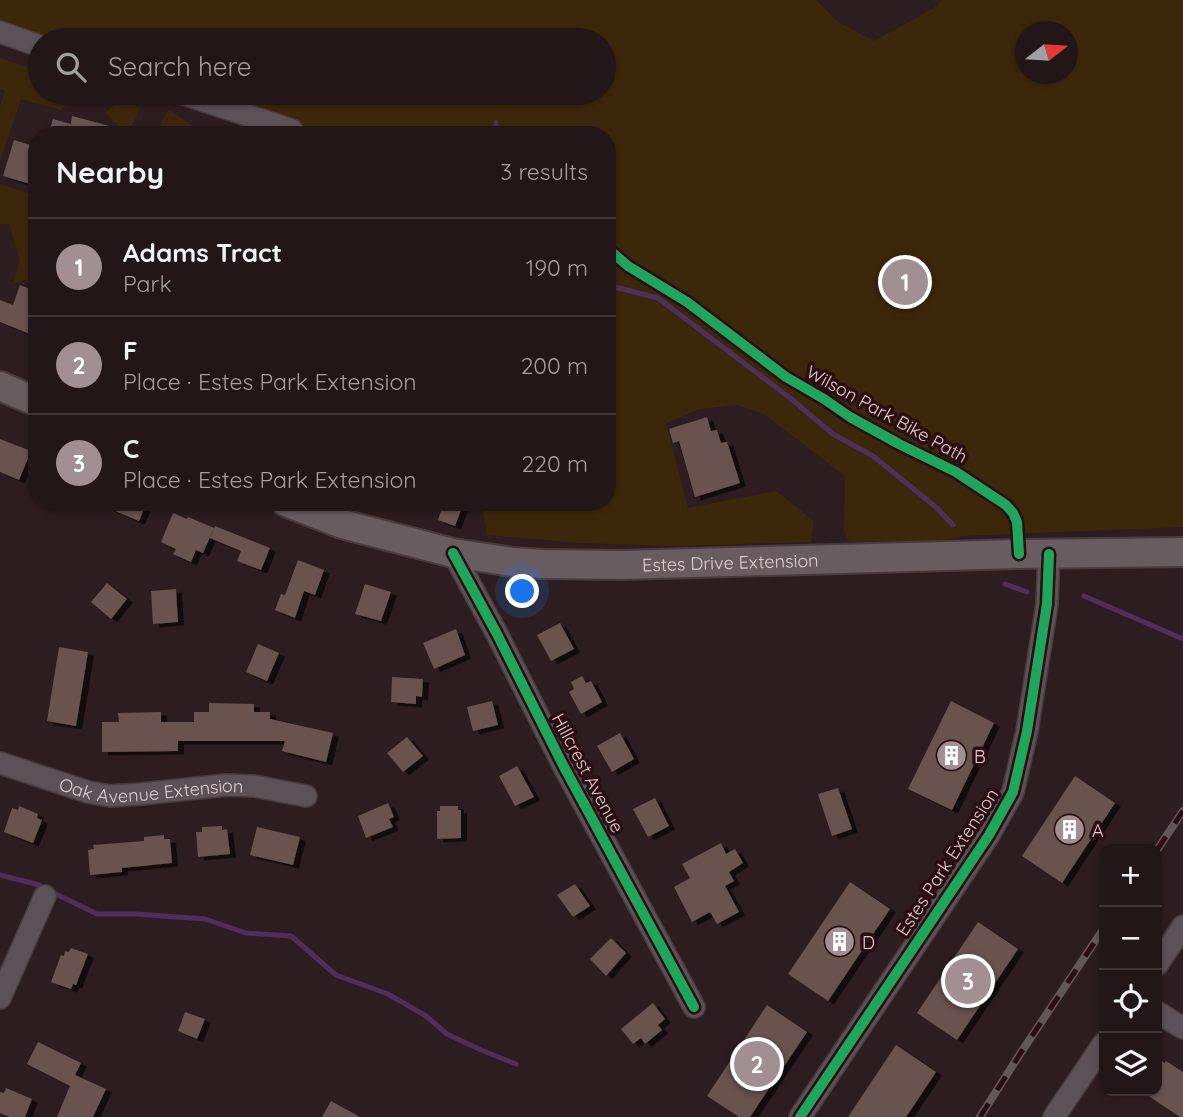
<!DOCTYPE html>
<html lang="en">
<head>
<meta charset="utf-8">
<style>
  body { margin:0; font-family:Quicksand,sans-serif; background:#2e2325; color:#f1f3f6 }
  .controls { position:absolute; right:21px; bottom:21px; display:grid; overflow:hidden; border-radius:14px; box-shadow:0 2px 5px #0004 }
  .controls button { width:63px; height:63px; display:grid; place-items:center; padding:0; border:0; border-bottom:2px solid #3f3537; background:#221618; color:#f1f3f6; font:35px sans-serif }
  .compass { position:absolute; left:1015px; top:21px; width:63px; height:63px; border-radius:50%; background:#221618; box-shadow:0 2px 5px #0004; rotate:73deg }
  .you { position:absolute; left:523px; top:592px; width:24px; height:24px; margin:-18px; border:5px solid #fff; border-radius:50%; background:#1a73e8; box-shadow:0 0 0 10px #1a73e833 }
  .badge { display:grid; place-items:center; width:46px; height:46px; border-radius:50%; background:#a28f91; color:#fff; font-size:23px; font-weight:700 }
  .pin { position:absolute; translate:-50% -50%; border:4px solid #fff; box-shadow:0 2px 7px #0006 }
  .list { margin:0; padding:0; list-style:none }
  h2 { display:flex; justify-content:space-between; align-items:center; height:91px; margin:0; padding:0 28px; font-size:30px }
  h2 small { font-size:23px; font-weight:400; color:#a29fa2 }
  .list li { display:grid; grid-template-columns:46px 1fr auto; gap:21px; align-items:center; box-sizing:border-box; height:98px; padding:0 28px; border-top:2px solid #3f3537 }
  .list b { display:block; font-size:26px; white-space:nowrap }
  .list p { margin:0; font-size:23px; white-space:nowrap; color:#a29fa2 }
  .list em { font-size:23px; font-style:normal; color:#a29fa2 }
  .icon { flex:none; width:38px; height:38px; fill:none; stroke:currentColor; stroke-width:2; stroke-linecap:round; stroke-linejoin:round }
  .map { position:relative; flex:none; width:1183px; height:1117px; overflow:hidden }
  .search { position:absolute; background:#221618; box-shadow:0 2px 5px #0004; left:28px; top:28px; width:588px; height:77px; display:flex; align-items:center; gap:18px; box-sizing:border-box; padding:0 24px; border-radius:38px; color:#a29fa2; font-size:26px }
  .panel { position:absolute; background:#221618; box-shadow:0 2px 5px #0004; left:28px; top:126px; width:588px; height:385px; border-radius:28px }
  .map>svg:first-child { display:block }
  .green { fill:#3d270a; fill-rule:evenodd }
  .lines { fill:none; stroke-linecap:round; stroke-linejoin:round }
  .stream { stroke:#4f2e5d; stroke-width:5 }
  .building { fill:#67524f; filter:url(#shadow) }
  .minor-casing { stroke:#493b3d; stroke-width:24 }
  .secondary-casing { stroke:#493b3d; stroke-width:32 }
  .minor { stroke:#5b5156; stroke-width:21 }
  .secondary { stroke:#685c61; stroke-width:28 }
  .rail-casing { stroke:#63575b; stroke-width:8 }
  .rail { stroke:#2a0e12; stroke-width:5; stroke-dasharray:16; stroke-linecap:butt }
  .cycleway-casing { stroke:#2a0e12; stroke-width:15 }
  .cycleway { stroke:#20a55d; stroke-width:10 }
  .labels { text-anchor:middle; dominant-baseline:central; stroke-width:7; stroke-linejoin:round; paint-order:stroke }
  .street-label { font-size:18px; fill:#e1ccce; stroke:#2a0e12 }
  .poi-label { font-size:18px; fill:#e1ccce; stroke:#2a0e12; text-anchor:start }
</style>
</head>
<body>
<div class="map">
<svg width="1183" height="1117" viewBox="0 0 1183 1117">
  <defs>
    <filter id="shadow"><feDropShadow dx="6" dy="3.5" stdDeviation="0" flood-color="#0009"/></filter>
  </defs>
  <rect width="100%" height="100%" fill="#2e1d20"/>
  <!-- green -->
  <path class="green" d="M0,0H816L838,22L874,41L934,8L942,0H1183V527L963,536L942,541L849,542L844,530L845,476L764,414L737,405L700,409L666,423L688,508L776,491L814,521L811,542L671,546L579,543L487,535L483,507L477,502H607V135H257L249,111L212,93H604V40H55L0,21ZM1026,32H1068V74H1026Z
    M0,58L40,72V93H79L61,110L21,99L0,161V107L5,90L0,89Z
    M125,96L140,109L127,135H119L122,129L105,113Z
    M169,110L207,135H173L157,130Z
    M0,184L37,196V286L25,280L12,284L20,261L9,224H0Z"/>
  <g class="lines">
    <!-- stream -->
    <path class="stream" d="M496,123V135
      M607,285L658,298L790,398L833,434L873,456L937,508L953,525
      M1005,584L1027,592
      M1084,596L1183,639
      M0,875L39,885
      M56,894L97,914H135L205,919L246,933L291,936L336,975L388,994L426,1016L447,1034L481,1050L516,1064"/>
  </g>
  <!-- building -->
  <path class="building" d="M72,116L125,130V135H48L53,119L71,124Z
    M14,140L37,147V186L3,176Z
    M20,285L37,292V317L30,334L0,322V300L13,305Z
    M707,417L711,431L717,430L721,443L727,442L740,483L695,497L679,441L673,443L669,429Z
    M0,439L31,451L19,480L0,472Z
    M94,502H147L139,521Z
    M444,502H464L455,526L438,520Z
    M173,513L187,519L188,517L214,528L203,553L196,550L191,562L173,554L176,549L161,542Z
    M215,526L270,548L261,570L237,561L241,551L210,538Z
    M298,560L324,570L315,595L304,591L295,618L275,610L281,594L285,595Z
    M107,583L127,599L111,619L91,602Z
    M365,584L391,592L381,621L355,614Z
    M176,589L178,622L153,624L151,591Z
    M560,623L574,649L551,661L537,635Z
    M456,629L465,655L434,669L423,643Z
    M258,644L279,653L267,681L246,672Z
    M59,647L88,652L76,726L47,721Z
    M582,676L586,683L591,681L602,702L581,714L569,692L574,689L571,682Z
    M392,677L423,679L422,697L416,696V704L391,702Z
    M492,701L498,725L473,731L467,707Z
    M951,701L994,723L952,810L908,789Z
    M209,703L254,704V712H270V719L333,733L326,762L282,751L285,741H178V751L102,752V722H119L118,713L161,712V722H194V712H209Z
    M620,733L634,759L612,772L597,746Z
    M407,737L423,756L403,772L387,753Z
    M517,766L534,797L515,806L499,776Z
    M1075,776L1115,803L1062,883L1022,856Z
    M838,788L852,829L832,836L818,794Z
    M655,798L669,826L648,837L633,809Z
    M388,803L394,817L389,819L393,827L366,838L358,816Z
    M19,806L38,814L37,818L42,820L33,843L4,832L12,808L18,810Z
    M440,806H458V810H461V838L437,839V811H440Z
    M222,826V830L227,829L230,854L198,857L196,832H202V827Z
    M257,827L300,837L293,865L250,855Z
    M164,835V839H170L172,863L122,868V872L90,875L88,850L94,849L93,845L144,841V837Z
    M721,843L726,854L735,849L743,863L729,872L734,881L725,886L739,912L717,924L710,912L692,922L674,887L690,878L682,864Z
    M850,882L890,909L828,1001L788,974Z
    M575,884L590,906L573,917L557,895Z
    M978,922L1018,949L957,1040L917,1013Z
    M611,938L626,953L606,976L590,959Z
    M71,948L88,954L76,985L73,984L71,989L51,982L61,955L64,956L65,951L69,952Z
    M653,1003L665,1019L658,1025L662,1030L645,1044L641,1038L633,1044L621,1029Z
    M767,1005L807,1032L750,1117H739L707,1096Z
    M185,1012L205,1019L197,1039L178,1031Z
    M38,1042L81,1063L75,1075L106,1089L93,1117H57L70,1086L27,1064Z
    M896,1045L936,1072L906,1117H848Z
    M1157,1058L1165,1063L1166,1061L1183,1072V1117H1180L1141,1091H1157Z
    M6,1088L32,1099L25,1117H10L0,1113V1092L4,1093Z
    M331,1101L360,1117H322Z"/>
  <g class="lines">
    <defs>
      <g id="minor">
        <path d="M0,32L40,46"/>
        <path d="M181,93L292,130"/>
        <path d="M453,553L497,634L563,765L694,1007"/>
        <path id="s1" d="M0,763L88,792L110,796L141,794L226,785L254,786L306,796"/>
        <path d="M1157,965L1183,926"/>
        <path d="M0,998L45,896"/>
        <path d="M1157,1012L1183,1028"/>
        <path d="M800,1117L989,835L1013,792L1027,731L1047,604L1049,554"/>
        <path d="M1054,1117L1104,1043"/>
      </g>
      <g id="secondary">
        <path d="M0,386L37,402"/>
        <path id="s2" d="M286,502L342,524L453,553L513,562L543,564L622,565L1019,554L1183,552"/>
      </g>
    </defs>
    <!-- minor casing -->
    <use href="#minor" class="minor-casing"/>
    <!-- secondary casing -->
    <use href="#secondary" class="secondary-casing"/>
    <!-- minor -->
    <use href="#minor" class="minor"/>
    <!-- secondary -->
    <use href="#secondary" class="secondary"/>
    <defs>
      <path id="rail" d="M1157,850L1183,811
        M980,1117L1020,1054L1104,928"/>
    </defs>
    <!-- rail casing -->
    <use href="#rail" class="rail-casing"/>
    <!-- rail -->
    <use href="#rail" class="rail"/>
    <defs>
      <path id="cycleway" d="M607,248L628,266L687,302L786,377L824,399L850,417L899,444L956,472L1006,505L1013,513L1017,522L1019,554
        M453,553L497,634L563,765L694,1007
        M800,1117L989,835L1013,792L1027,731L1047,604L1049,554"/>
    </defs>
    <!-- cycleway casing -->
    <use href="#cycleway" class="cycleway-casing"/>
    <!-- cycleway -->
    <use href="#cycleway" class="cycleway"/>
  </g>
  <!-- icons -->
  <defs>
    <symbol id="building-disc" viewBox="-11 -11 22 22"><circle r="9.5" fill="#a28f91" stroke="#2a0e12"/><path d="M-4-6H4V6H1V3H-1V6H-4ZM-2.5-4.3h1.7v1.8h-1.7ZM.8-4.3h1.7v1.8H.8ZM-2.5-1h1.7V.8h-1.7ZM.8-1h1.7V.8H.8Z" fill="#fff"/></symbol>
  </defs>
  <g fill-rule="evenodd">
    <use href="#building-disc" x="934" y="738" width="35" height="35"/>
    <use href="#building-disc" x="1052" y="812" width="35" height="35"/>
    <use href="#building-disc" x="822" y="924" width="35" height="35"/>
  </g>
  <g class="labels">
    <!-- street labels -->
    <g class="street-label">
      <text transform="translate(887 414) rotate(29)">Wilson Park Bike Path</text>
      <text stroke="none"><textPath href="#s2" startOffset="453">Estes Drive Extension</textPath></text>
      <text transform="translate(588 773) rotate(62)">Hillcrest Avenue</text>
      <text stroke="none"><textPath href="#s1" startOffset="156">Oak Avenue Extension</textPath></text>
      <text transform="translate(947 862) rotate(-57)">Estes Park Extension</text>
    </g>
    <!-- poi labels -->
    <g class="poi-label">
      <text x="974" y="756">B</text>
      <text x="1092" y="830">A</text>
      <text x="862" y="942">D</text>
    </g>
  </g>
</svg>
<div class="controls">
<button>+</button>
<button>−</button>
<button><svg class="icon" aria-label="locate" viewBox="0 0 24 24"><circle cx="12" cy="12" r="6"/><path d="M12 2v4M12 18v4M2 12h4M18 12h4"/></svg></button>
<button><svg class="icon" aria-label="layers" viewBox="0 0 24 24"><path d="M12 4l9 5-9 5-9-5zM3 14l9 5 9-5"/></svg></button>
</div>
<svg class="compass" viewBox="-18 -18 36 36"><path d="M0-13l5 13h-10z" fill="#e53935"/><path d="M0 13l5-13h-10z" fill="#a29fa2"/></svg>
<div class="you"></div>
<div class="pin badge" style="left:905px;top:282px">1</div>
<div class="pin badge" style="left:757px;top:1064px">2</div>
<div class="pin badge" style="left:968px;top:981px">3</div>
<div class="search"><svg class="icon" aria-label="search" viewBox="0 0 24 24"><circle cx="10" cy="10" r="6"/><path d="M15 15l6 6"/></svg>Search here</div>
<section class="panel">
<h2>Nearby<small>3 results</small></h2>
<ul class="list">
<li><span class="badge">1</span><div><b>Adams Tract</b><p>Park</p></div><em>190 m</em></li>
<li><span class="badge">2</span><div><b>F</b><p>Place · Estes Park Extension</p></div><em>200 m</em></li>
<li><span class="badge">3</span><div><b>C</b><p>Place · Estes Park Extension</p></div><em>220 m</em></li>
</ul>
</section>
</div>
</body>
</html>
